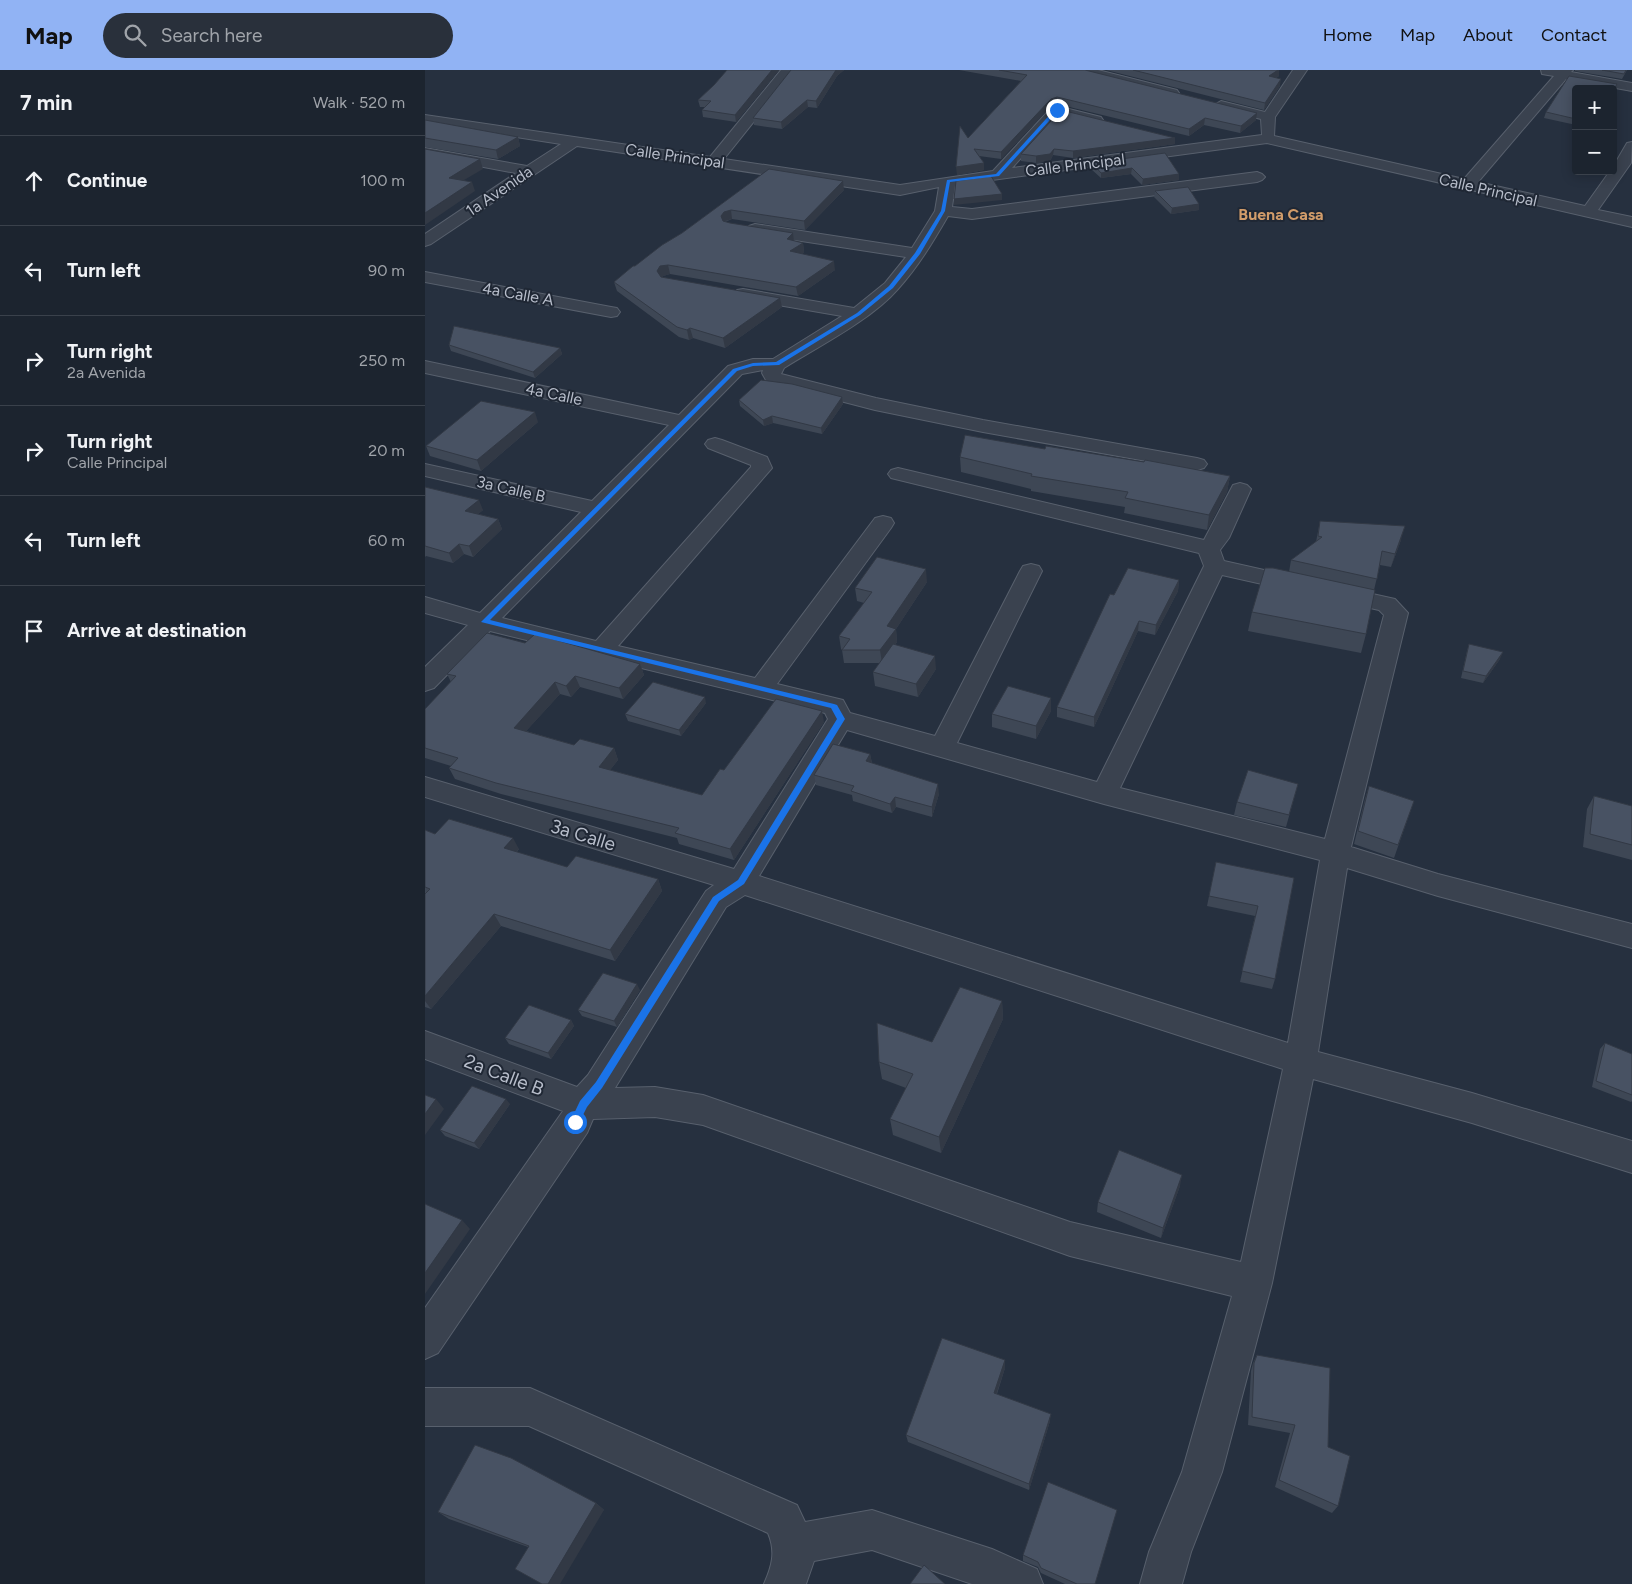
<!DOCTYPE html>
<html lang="en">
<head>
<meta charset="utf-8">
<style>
  body { margin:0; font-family:Figtree,sans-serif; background:#29303b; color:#f1f3f6 }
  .controls { position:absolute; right:15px; top:15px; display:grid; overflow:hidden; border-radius:5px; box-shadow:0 2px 12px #0003 }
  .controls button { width:45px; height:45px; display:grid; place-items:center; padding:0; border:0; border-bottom:1px solid #3a414b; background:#1c242f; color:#f1f3f6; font:25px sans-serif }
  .stop { position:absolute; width:15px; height:15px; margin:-11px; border:4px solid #1a73e8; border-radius:50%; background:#fff }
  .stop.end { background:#1a73e8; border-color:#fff; box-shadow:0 1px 5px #0008 }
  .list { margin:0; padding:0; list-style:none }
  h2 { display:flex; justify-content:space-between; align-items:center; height:65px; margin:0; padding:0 20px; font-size:21px }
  h2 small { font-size:16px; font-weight:400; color:#a0a4aa }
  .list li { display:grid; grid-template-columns:32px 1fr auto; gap:15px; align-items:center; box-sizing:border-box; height:90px; padding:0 20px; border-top:1px solid #3a414b }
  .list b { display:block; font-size:19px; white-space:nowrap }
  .list p { margin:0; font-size:16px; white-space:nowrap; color:#a0a4aa }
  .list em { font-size:16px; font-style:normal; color:#a0a4aa }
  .icon { flex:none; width:28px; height:28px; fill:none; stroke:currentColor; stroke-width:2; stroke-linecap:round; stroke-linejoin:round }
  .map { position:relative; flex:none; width:1207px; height:1514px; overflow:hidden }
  header { display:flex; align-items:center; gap:30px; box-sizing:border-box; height:70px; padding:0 25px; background:#91b3f4; color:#111 }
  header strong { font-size:24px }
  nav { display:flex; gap:28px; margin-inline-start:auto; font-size:18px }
  .search { width:350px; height:45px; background:#29303b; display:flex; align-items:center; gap:12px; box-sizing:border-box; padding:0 18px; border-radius:28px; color:#a0a4aa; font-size:19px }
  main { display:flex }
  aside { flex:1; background:#1c242f }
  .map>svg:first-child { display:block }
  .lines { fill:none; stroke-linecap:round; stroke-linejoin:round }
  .minor-casing { stroke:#58606d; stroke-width:2 }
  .minor { fill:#3a424f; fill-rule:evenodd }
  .wall { fill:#3e4755 }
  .shaded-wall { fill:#323945 }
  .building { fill:#485263; stroke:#323945 }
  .route { fill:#1a73e8 }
  .labels { text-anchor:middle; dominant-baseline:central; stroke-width:4; stroke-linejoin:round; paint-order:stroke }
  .far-street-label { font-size:16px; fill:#b7bdca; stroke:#1f2734 }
  .far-neighbourhood-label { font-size:16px; font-weight:bold; fill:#d19c6a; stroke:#1f2734 }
  .street-label { font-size:19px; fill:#b7bdca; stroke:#1f2734 }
</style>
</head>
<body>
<header>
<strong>Map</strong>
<div class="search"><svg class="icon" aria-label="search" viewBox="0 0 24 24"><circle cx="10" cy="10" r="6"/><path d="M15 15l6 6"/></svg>Search here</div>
<nav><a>Home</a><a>Map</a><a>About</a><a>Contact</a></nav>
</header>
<main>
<aside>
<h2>7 min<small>Walk · 520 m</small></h2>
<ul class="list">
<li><svg class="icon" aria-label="ahead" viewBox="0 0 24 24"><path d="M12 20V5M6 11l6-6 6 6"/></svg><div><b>Continue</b></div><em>100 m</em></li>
<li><svg class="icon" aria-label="left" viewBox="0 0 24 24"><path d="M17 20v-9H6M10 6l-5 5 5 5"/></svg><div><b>Turn left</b></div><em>90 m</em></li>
<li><svg class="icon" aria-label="right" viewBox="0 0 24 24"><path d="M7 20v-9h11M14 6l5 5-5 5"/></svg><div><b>Turn right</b><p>2a Avenida</p></div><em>250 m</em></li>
<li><svg class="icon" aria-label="right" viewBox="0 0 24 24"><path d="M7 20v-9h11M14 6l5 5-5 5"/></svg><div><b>Turn right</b><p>Calle Principal</p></div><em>20 m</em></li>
<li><svg class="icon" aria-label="left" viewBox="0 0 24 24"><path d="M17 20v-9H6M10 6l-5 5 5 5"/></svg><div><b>Turn left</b></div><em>60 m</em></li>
<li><svg class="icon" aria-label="arrive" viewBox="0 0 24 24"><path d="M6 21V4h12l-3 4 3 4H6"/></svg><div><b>Arrive at destination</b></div></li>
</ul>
</aside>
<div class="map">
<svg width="1207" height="1514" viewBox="0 0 1207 1514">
  <rect width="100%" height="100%" fill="#26303f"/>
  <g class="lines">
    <defs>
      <path id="minor" d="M356,0H370L299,89L475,115L568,101L627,37L632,36L676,47L678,50L676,53L671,54L635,45L587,98L837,65L836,49L791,38L789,35L796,31L840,42L868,0H882L850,47L849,66L1039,109L1129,6L1117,4L1116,0H1148L1146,2L1207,13V21L1141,9L1053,112L1160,136L1185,101H1188V97L1202,73L1207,72L1206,93L1173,140L1207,147V157L842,73L530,115L527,137L547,139L832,102L837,104L840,107L837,110L832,112L547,149L523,146C508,172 493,197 473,219C446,250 394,276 359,298L356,304L451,328L558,350L772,388L779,390L782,394L779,398L772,400L558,362L450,340L342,312L337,303L338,300L317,304L77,548L171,571L326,397V395L283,378L280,374L283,370L290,368L297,370L342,387L347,398L193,576L330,608L450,448L458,446L466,448L469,453L466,458L352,614L418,630L425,643L510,666L595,501L598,496L606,494L614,496L617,501L532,673L672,712L779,496L774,483L466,408L463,404L466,400L473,398L779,470L808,415L815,413L822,415L826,419L804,468L795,480L799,491L970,529L983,543L926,777L1013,804L1207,854V878L1013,826L922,798L893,982L1047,1023L1207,1071V1103L1047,1053L888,1009L847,1213L797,1402L766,1482L757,1514H715L724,1482L757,1402L807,1226L645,1186L278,1055L230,1047L168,1049L162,1063L13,1283L0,1289V1238L138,1041L0,989V961L152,1017L163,1005L281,821L289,815L0,727V707L309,799L403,649L400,643L65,561L9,618L0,621V597L43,555L0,543V527L55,543L156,442L0,406V394L167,431L244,355L0,303V291L254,345L303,296L328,289H348L417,246L312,228L309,224L312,220L318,219L429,238L460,213L481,187L330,164L324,162L322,159L324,156L330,154L487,178L510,141L514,117L475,125L152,76L6,174L0,176V164L91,103L0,86V78L102,96L136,74L0,53V45L285,87ZM797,505L954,540L959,545L900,769L695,718ZM422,660L679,734L895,790L863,973L334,806ZM320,825L858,999L816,1192L645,1152L278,1025L230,1017L190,1018L301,837Z
        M650,0H673L752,20L754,23L747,27L652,3Z
        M0,202L186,237L192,238L195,242L192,246L186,247L0,212Z
        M0,1318H105L372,1435L380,1452L447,1440L567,1479L612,1499L618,1514H547L447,1480L389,1491L381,1514H339C347,1496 351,1482 343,1463L104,1356H0Z"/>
    </defs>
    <!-- minor casing -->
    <use href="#minor" class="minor-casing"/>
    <!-- minor -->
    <use href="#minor" class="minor"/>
  </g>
  <!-- wall -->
  <path class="wall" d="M354,0L311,52L278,47L277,40L280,37H275L273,30L289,15Z
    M366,0H419L412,6L392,38L383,37L357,59L329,55L328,48Z
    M534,0H660L831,50L815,63L779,55L764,66L632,34L626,36L576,89L554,86L559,93V100L532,105L543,68L596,11Z
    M681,0H854V6L851,8L855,16L839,40Z
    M1150,0H1202L1197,9L1150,1Z
    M1144,6L1192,14L1188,23V19H1151V55L1119,48L1121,42Z
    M636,40L750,68V74L648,88L628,85L625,91L611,93L596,91V84Z
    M0,50L93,67L95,76L73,89L0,77Z
    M740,83L754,110L717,115L706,104L676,108L666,99L667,93Z
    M344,99L419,120L380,160L307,149L300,152L378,173L379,182L377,184L410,200L373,226L245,204L238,206L237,207L357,237L300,278L268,268L264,270L254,267L192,221L189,212L210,196L257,163Z
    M730,121L774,140L746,144L729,127Z
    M24,275L135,278L137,284L110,308L26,281Z
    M417,327L418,334L397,364L348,353L339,356L315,336L314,330Z
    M113,352L56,401L5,386L1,376Z
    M620,379L805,406L802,422L782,460L699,443L700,437L606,421V419L536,402L535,387Z
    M0,417L58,440L53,444L73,449L77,459L48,487L39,484L28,493L1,486L0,487Z
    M895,451L976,470L966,497L955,495L949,520L941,564L936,583L823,561L827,542L864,502L866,490L891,472Z
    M754,510L753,521L730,565L713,561L669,657L632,647V637L689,525Z
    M502,512L471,559L472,572L470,575L511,599L493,627L450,616L448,602L455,593H419L417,580L416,579L414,566L439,533L432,531L430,518Z
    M100,573L215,594L219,605L198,629L155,617L146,627L135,624L101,661L149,675L189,678L193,690L185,700L277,725L299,700L399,652L309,790L254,774L252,768L76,724L30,709L24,698L26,696L0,688V639L26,612L22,604Z
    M1044,574L1075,589L1058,613L1036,608L1042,581Z
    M281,633L256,666L203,651L200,644Z
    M626,641L611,669L567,657V644Z
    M445,684L447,693L514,724L507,747L471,737L467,743L428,731L427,725L391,715L389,705Z
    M873,714L861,757L809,745L812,732Z
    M944,716L989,731L969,788L929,774L940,729Z
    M1169,726L1207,736V790L1158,777L1162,739Z
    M0,760L10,764L94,779L92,782L142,797L233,809L237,821L190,891L76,856L6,939L0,937Z
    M791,792L869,808L850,909L847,919L815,912L830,846L782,836Z
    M215,920L192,957L157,946L153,940Z
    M577,931L578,949L516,1083L468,1065L465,1049L481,1018L457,1009L454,992L507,972Z
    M146,950L149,956L126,989L84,974L80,968Z
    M1180,973L1207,984V1031L1206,1032L1167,1017L1175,979Z
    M85,1034L54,1079L20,1066L15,1060Z
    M755,1116L736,1168L672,1142L673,1132Z
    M832,1285L903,1377L913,1436L907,1443L850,1417L865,1363L823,1355L826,1301L828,1293Z
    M580,1298L572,1324L625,1351L604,1420L483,1372L481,1365Z
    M171,1433L179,1440L103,1477L24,1449L13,1442Z
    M598,1485L670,1514H640L616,1503L613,1497L598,1491Z"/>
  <!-- shaded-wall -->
  <path class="shaded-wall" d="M347,0H354L311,52L310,45Z
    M411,0H419L412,6L392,38L391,31Z
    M853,0H854V6L843,13L844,6Z
    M856,9L855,16L839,40L840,33Z
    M632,27V34L626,36L576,89V82L626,29Z
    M382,30L383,37L357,59L356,52Z
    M832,43L831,50L815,63L816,56Z
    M780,48L779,55L764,66V59Z
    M93,67L95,76L73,89L71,80Z
    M750,68V74L648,88V81Z
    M629,79L628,85L625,91L611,93V86Z
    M55,89L58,99L27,117L24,108Z
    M559,93V100L532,105L531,97Z
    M707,98L706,104L676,108V103Z
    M754,104V110L717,115L718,109Z
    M418,111L419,120L380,160L379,151Z
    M47,112L50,121L0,155V143Z
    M577,124V130L529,135V129Z
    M774,134V140L746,144L747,138Z
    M306,140L307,149L300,151L297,155L296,146L299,142Z
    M368,163L369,172L362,169Z
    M378,173L379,182L366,191L365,181Z
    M409,191L410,200L373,226L371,217Z
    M243,195L245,204L238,206L234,211L232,201L235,196Z
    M355,228L357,237L300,278L298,268Z
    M265,258L268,268L264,270L262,260Z
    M135,278L137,284L110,308L108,302Z
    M417,327L418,334L397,364L396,358Z
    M110,342L113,352L56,401L52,390Z
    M347,346L348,353L339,356L338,350Z
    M805,406L802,422L782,460L784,445Z
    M54,430L58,440L45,451L40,441Z
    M73,449L77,459L48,487L44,476Z
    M980,456L976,470L966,497L970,484Z
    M34,474L39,484L28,493L24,483Z
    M501,499L502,512L471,559L472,572L457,593L455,580L462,556Z
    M754,510L753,521L730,565L731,555Z
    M714,551L713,561L669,657V647Z
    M1078,582L1075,589L1058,613L1061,606Z
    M510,586L511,599L493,627L491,614Z
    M215,594L219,605L198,629L194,618Z
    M150,606L155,617L146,627L141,616Z
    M130,612L135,624L94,669L89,658Z
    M280,627L281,633L256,666L254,660Z
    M626,628V641L611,669V656Z
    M397,641L399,652L309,790L305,779Z
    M189,678L193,690L179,708L174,697Z
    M445,684L447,694L441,691Z
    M513,714L514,724L507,747V737Z
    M470,727L471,737L467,743L465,734Z
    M88,768L94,779L85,789L79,778Z
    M233,809L237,821L190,891L185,880Z
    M69,844L76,856L6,939L0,931V926Z
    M212,914L215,920L192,957L189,951Z
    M577,931L578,949L516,1083L514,1067Z
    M146,950L149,956L126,989L123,983Z
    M11,1029L19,1039L0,1065V1044Z
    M81,1029L85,1034L54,1079L49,1073Z
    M757,1105L755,1116L736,1168L738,1158Z
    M37,1150L45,1159L0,1224V1203Z
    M580,1290V1298L569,1331V1323Z
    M626,1344L625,1351L604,1420V1414Z
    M171,1433L179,1440L135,1514H123Z"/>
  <!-- building -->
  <path class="building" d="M302,0H347L310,45L277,40L286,31L273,30L289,15Z
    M366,0H411L391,31L382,30L356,52L328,48Z
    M574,0H660L832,43L816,56L780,48L764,59L632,27L626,29L576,82L549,79L559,93L531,97L535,56L543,68L602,5Z
    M708,0H853L844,6L856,9L840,33Z
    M1177,0H1201L1199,4Z
    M1144,6L1192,14L1188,21V19H1151V49L1121,42Z
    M636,40L750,68L648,81L629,79L625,84L611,86L596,84Z
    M0,50L93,67L71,80L0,68Z
    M0,79L55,89L24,108L47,112L0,143Z
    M740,83L754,104L718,109L707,98L676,103L667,93Z
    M344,99L418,111L379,151L306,140L299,142L296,146L298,151L305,153L368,163L362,169L378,173L365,181L409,191L371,217L243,195L235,196L232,201L236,207L355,228L298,268L265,258L262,260L252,257L189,212L208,196H210L237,175L257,163Z
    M566,106L577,124L529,129L531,111Z
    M763,117L774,134L747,138L730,121Z
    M29,256L135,278L108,302L24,275Z
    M336,310L367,314L417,327L396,358L347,346L338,350L314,330Z
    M56,331L110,342L52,390L1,376Z
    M540,365L620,379L621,376L719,392L720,390L805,406L784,445L700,428L703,422L606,406L607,404L535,387Z
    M0,417L54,430L40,441L73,449L44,476L34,474L24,483L0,476Z
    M895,451L980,456L970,484L957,481L952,509L866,490L897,467L893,466Z
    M452,487L501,499L462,556L471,559L455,580H417L425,569L414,566L447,522L430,518Z
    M703,498L754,510L731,555L714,551L669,647L632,637L685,524L689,525Z
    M840,498H848L950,520L941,564L827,542Z
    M62,563L100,573L110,564L215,594L194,618L150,606L141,616L130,612L89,658L149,675L155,669L189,678L174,697L277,725L295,699L299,700L351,629L397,641L305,779L250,763L254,758L71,713L24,698L33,688L0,678V639L31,606L22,604Z
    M468,574L510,586L491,614L448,602Z
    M1044,574L1078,582L1061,606L1038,601Z
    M228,612L280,627L254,660L200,644Z
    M583,616L626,628L611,656L567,644Z
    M408,674L445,684L441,691L513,714L507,737L470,727L465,734L426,721L429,716L389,705Z
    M823,700L873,714L864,745L812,732Z
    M944,716L989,731L973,775L933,761Z
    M1169,726L1207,736V775L1165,764Z
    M24,749L88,768L79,778L142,797L151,786L233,809L185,880L69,844L0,926V824L5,819L0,817V760L10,764Z
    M791,792L869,808L850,909L817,901L833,836L784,826Z
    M178,903L212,914L189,951L153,940Z
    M535,917L577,931L514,1067L465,1049L488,1004L454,992L452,953L507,972Z
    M104,935L146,950L123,983L80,968Z
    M1180,973L1207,984V1025L1171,1011Z
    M47,1016L81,1029L49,1073L15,1060Z
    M0,1025L11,1029L0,1044Z
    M694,1080L757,1105L738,1158L673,1132Z
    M0,1134L37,1150L0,1203Z
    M517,1268L580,1290L569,1323L626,1344L604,1414L481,1365Z
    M832,1285L905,1298L903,1377L925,1386L913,1436L854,1410L870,1355L827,1347L829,1293Z
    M50,1375L86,1388L171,1433L123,1514H117L90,1499L104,1476L13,1442Z
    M623,1412L692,1440L670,1514H652L616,1498L613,1492L598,1485Z
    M499,1495L520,1514H485Z"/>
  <!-- route -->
  <path class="route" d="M630,39L634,40L574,106L525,112L520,141L495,184L468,218L435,245L354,295L328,296L312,301L65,550L409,634L412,635L420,649L319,814L294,831L177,1018L162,1037L153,1055H146L145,1052L155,1031L171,1012L288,827L313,810L412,649L406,638L56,552L308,299L328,293L351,292L432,243L464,216L490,183L516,141L522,110L571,104Z"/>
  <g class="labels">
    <!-- far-street labels -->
    <g class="far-street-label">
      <text transform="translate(250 86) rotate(8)">Calle Principal</text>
      <text transform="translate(650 95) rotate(-7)">Calle Principal</text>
      <text transform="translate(1063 120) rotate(13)">Calle Principal</text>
      <text transform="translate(74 121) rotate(-34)">1a Avenida</text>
      <text transform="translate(93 224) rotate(10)">4a Calle A</text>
      <text transform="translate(129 324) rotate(12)">4a Calle</text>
      <text transform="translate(86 419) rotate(13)">3a Calle B</text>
    </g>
    <!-- far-neighbourhood labels -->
    <g class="far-neighbourhood-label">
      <text x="856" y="144">Buena Casa</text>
    </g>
    <!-- street labels -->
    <g class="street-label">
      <text transform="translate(158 765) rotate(17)">3a Calle</text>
      <text transform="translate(79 1005) rotate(21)">2a Calle B</text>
    </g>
  </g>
</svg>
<div class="controls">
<button>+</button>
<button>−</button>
</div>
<div class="stop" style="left:150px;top:1052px"></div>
<div class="stop end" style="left:632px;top:40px"></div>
</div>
</main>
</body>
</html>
